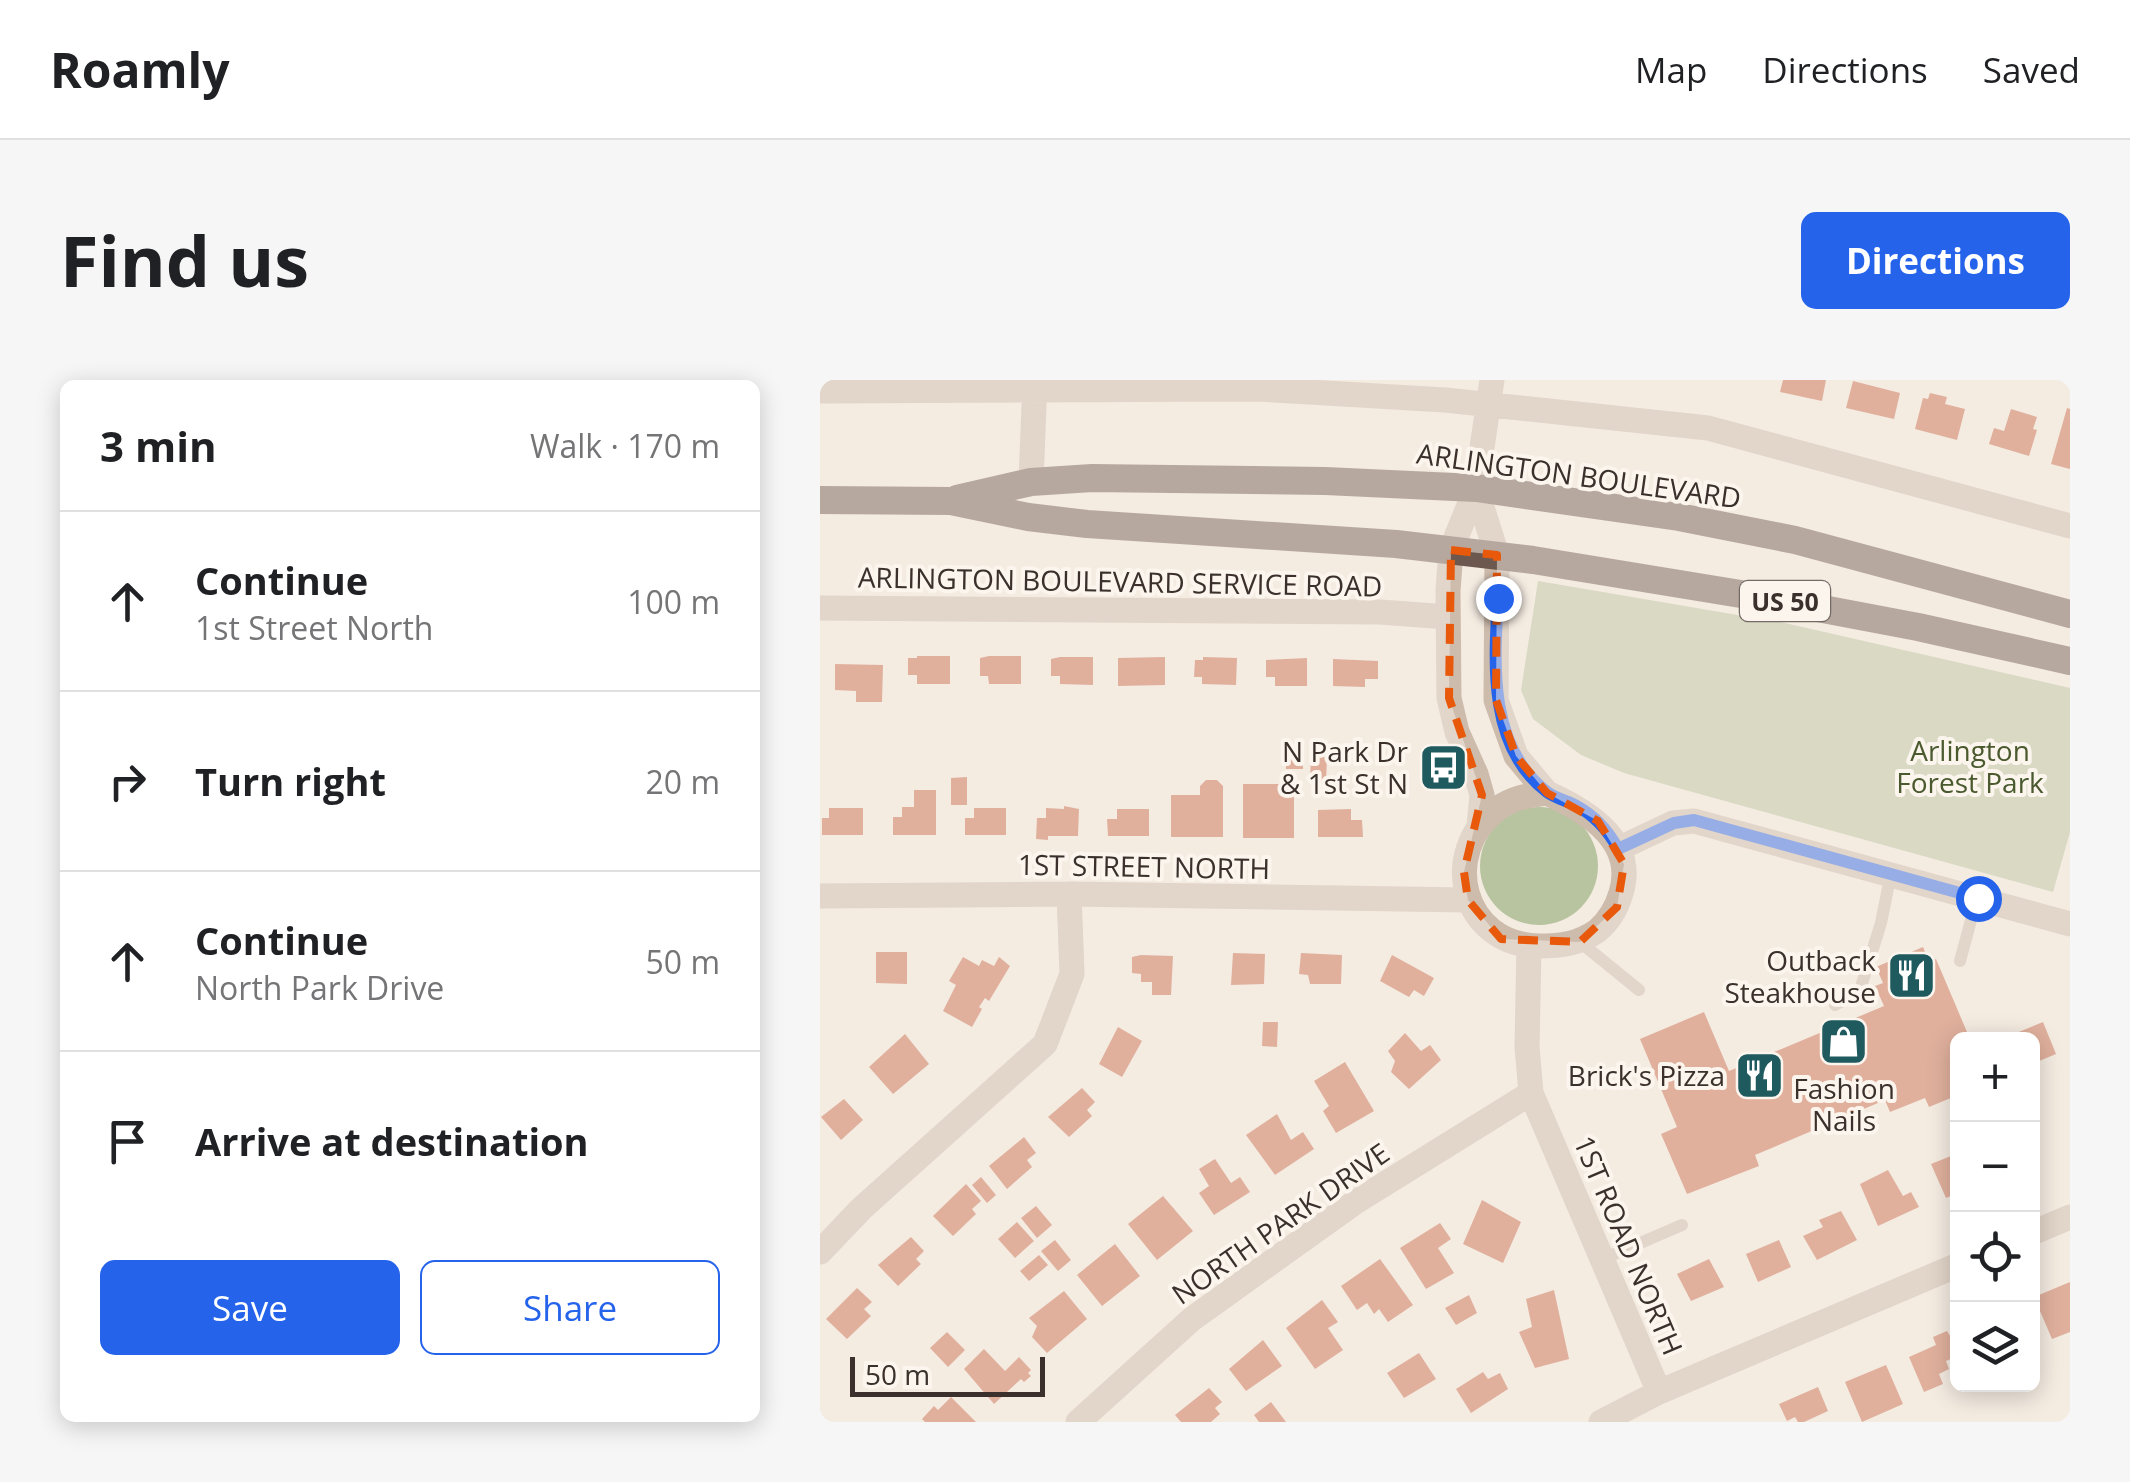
<!DOCTYPE html>
<html lang="en">
<head>
<meta charset="utf-8">
<style>
  body { margin:0; font-family:"Open Sans",sans-serif; background:#f6f6f6; color:#202124 }
  .controls { position:absolute; right:30px; bottom:30px; display:grid; overflow:hidden; border-radius:15px; box-shadow:0 5px 25px #0003 }
  .controls button { width:90px; height:90px; display:grid; place-items:center; padding:0; border:0; border-bottom:2px solid #e0e0e0; background:#fff; color:#202124; font:50px sans-serif }
  .scale { position:absolute; left:30px; bottom:25px; width:195px; box-sizing:border-box; padding-left:10px; border:5px solid #3b302b; border-top:0; font-size:28px; line-height:35px; white-space:nowrap; color:#3b302b; -webkit-text-stroke:8px #fbf5ee; paint-order:stroke }
  .stop { position:absolute; width:30px; height:30px; margin:-22px; border:8px solid #2563eb; border-radius:50%; background:#fff }
  .stop.end { background:#2563eb; border-color:#fff; box-shadow:0 2px 10px #0008 }
  .list { margin:0; padding:0; list-style:none }
  h2 { display:flex; justify-content:space-between; align-items:center; height:130px; margin:0; padding:0 40px; font-size:42px }
  h2 small { font-size:32px; font-weight:400; color:#757577 }
  .list li { display:grid; grid-template-columns:65px 1fr auto; gap:30px; align-items:center; box-sizing:border-box; height:180px; padding:0 40px; border-top:2px solid #e0e0e0 }
  .list b { display:block; font-size:38px; white-space:nowrap }
  .list p { margin:0; font-size:32px; white-space:nowrap; color:#757577 }
  .list em { font-size:32px; font-style:normal; color:#757577 }
  .actions { display:flex; gap:20px; padding:30px 40px }
  .actions a { flex:1; padding:22px 0; border:2px solid #2563eb; border-radius:15px; text-align:center; font-size:35px; color:#2563eb }
  .actions .main { background:#2563eb; color:#fff }
  .icon { flex:none; width:55px; height:55px; fill:none; stroke:currentColor; stroke-width:2; stroke-linecap:round; stroke-linejoin:round }
  .map { position:relative; flex:none; width:1250px; height:1042px; overflow:hidden; border-radius:15px }
  header { display:flex; align-items:center; gap:60px; box-sizing:border-box; height:140px; padding:0 50px; background:#fff; border-bottom:2px solid #e0e0e0 }
  header strong { font-size:48px }
  nav { display:flex; gap:55px; margin-inline-start:auto; font-size:35px }
  .intro { display:flex; align-items:center; justify-content:space-between; box-sizing:border-box; height:240px; padding:0 60px }
  h1 { margin:0; font-size:70px }
  .button { padding:25px 45px; border-radius:15px; background:#2563eb; color:#fff; font-size:35px; font-weight:700 }
  main { display:flex; gap:60px; padding:0 60px }
  aside { flex:1; background:#fff; border-radius:15px; box-shadow:0 5px 25px #0003 }
  .map>svg:first-child { display:block }
  .green { fill:#b8c4a0 }
  .building { fill:#c8694b }
  .lines { fill:none; stroke-linecap:round; stroke-linejoin:round }
  .service { stroke:#cdbbac; stroke-width:12 }
  .minor { stroke:#cdbbac; stroke-width:25 }
  .trunk { stroke:#6c584f; stroke-width:28 }
  .route { stroke:#2563eb; stroke-width:12 }
  .marked { fill:none; stroke:#e8590c; stroke-width:8; stroke-dasharray:20 12; stroke-linejoin:round }
  .labels { text-anchor:middle; dominant-baseline:central; stroke-width:8; stroke-linejoin:round; paint-order:stroke }
  .shield { fill:#fbf5ee; stroke:#756b66; stroke-width:2.5 }
  .shield-label { font-size:25px; font-weight:bold; fill:#3b302b }
  .street-label { font-size:28px; fill:#3b302b; stroke:#fbf5ee }
  .park-label { font-size:28px; fill:#4a5a2e; stroke:#fbf5ee }
  .poi-label { font-size:28px; fill:#3b302b; stroke:#fbf5ee; text-anchor:end }
</style>
</head>
<body>
<header>
<strong>Roamly</strong>
<nav><a>Map</a><a>Directions</a><a>Saved</a></nav>
</header>
<div class="intro"><h1>Find us</h1><a class="button">Directions</a></div>
<main>
<aside>
<h2>3 min<small>Walk · 170 m</small></h2>
<ul class="list">
<li><svg class="icon" aria-label="ahead" viewBox="0 0 24 24"><path d="M12 20V5M6 11l6-6 6 6"/></svg><div><b>Continue</b><p>1st Street North</p></div><em>100 m</em></li>
<li><svg class="icon" aria-label="right" viewBox="0 0 24 24"><path d="M7 20v-9h11M14 6l5 5-5 5"/></svg><div><b>Turn right</b></div><em>20 m</em></li>
<li><svg class="icon" aria-label="ahead" viewBox="0 0 24 24"><path d="M12 20V5M6 11l6-6 6 6"/></svg><div><b>Continue</b><p>North Park Drive</p></div><em>50 m</em></li>
<li><svg class="icon" aria-label="arrive" viewBox="0 0 24 24"><path d="M6 21V4h12l-3 4 3 4H6"/></svg><div><b>Arrive at destination</b></div></li>
</ul>
<div class="actions"><a class="main">Save</a><a>Share</a></div>
</aside>
<div class="map">
<svg width="1250" height="1042" viewBox="0 0 1250 1042">
  <rect width="100%" height="100%" fill="#f4ebe1"/>
  <!-- green -->
  <path class="green" d="M718,201L965,243L1250,308V452L1233,512L804,393L761,375L713,339L701,310Z
    M660 486a59 59 0 1 1 118 0a59 59 0 1 1-118 0Z"/>
  <!-- building -->
  <path class="building" d="M963,0H1006L1002,21L960,12Z
    M1033,1L1080,13L1074,39L1026,28Z
    M1110,13L1127,17L1125,24L1145,29L1137,60L1095,49L1103,18L1108,19Z
    M1247,28L1250,29V89L1231,84Z
    M1191,29L1217,37L1213,49L1217,50L1209,76L1169,64L1174,48L1184,51Z
    M97,276H130V304H97V295H88V278H97Z
    M169,276H201V304H169L168,296H160V278Z
    M240,277H273V305L240,304V296H231V279Z
    M345,277V305L298,306V278Z
    M383,277L417,278L416,305L382,304V297H374L375,280H383Z
    M487,278V306H455V297H446V280Z
    M513,279L558,281V299H545V307L513,306Z
    M15,284L63,285L62,322H36V311L15,310Z
    M466,372L483,373V389H466Z
    M491,375L507,376L506,404L490,403Z
    M147,397V425H131V398Z
    M386,400H397L403,406V457H351V415H380V406Z
    M423,404H474V458H423Z
    M94,410H116V455H73V437H82V427H94Z
    M244,426L259,429L258,456H228V460L216,459L217,438H226V428L244,429Z
    M9,428H43V455H2V438H9Z
    M154,428H186V455H145V438H154Z
    M297,429H329V456H288L287,439H297Z
    M531,429V440H542L543,457H498V430Z
    M1103,567L1109,582L1116,579L1150,659H1138V715L1109,727L1105,718L1070,732L1065,720L935,775L939,786L867,814L841,754L857,747L820,659L884,632L909,691L1064,626L1055,606L1063,603L1056,587Z
    M56,572H87V604L56,603Z
    M413,573L445,574L444,604L411,605Z
    M481,573L522,575L521,604H490L488,595L479,594Z
    M321,575L353,576L351,615H332V602H321V594L312,593V577Z
    M572,575L614,598L604,616L594,610L589,617L560,601Z
    M143,577L159,586L162,580L174,586L179,577L190,586L169,621L165,618L159,627L162,629L152,647L123,631L136,605L129,601Z
    M443,642H458L457,667L442,666Z
    M1223,642L1236,674L1212,684V659H1182Z
    M298,647L322,661L302,697L279,684Z
    M585,653L601,671L610,665L621,680L589,709L571,692L575,681L568,671Z
    M85,654L109,684L73,714L49,687Z
    M525,682L554,731L516,753L503,731L509,726L494,701Z
    M262,708L275,722L267,730L272,736L249,757L228,737Z
    M24,719L43,740L21,760L1,737Z
    M457,734L471,760L483,752L494,769L455,795L426,755Z
    M204,757L216,773L207,780L212,787L187,809L169,786Z
    M1131,776L1134,785L1138,783V813L1126,818L1111,784Z
    M395,779L411,803L420,797L430,812L394,835L379,813L389,806L379,789Z
    M1068,790L1083,816L1091,812L1099,827L1058,846L1040,804Z
    M161,797L176,815L167,823L152,805Z
    M146,804L161,821L152,829L156,834L133,856L113,836Z
    M343,816L373,851L337,880L308,844Z
    M662,820L701,842L683,883L643,864Z
    M216,826L232,845L217,858L201,838Z
    M1021,831L1037,860L997,880L983,856L1003,847L999,840Z
    M197,842L214,861L195,878L178,859Z
    M620,843L631,859L618,868L634,893L606,909L580,868Z
    M91,857L104,871L96,879L101,884L78,906L58,885Z
    M235,860L251,880L238,891L221,871Z
    M959,860L971,887L938,902L926,874Z
    M295,864L320,896L282,926L257,895Z
    M219,875L228,885L209,901L200,891Z
    M560,879L593,925L568,942L559,929L554,934L547,923L537,930L521,906Z
    M889,879L904,907L871,921L857,894Z
    M1250,902V952L1232,959L1214,917Z
    M37,908L52,922L44,929L51,936L27,959L6,939Z
    M734,910L749,979L715,988L699,952L712,947L706,919Z
    M244,911L267,939L227,973L212,957L217,946L209,938Z
    M649,915L657,933L636,945L625,928Z
    M502,920L518,942L508,948L523,970L495,989L466,948Z
    M1127,951L1138,969V976L1126,981L1129,989L1119,994L1123,1004L1104,1012L1089,977L1116,965L1113,957Z
    M127,952L145,970L128,987L110,968Z
    M443,960L462,986L426,1011L409,989Z
    M164,969L185,991L199,977L211,990L208,993L211,996L204,1002L201,999L174,1024L144,989Z
    M599,973L616,999L584,1018L567,993Z
    M1066,985L1083,1024L1042,1042L1025,1002Z
    M663,992L668,999L680,993L688,1009L651,1033L636,1009Z
    M998,1007L1008,1031L984,1042H978L975,1037L967,1041L959,1024Z
    M389,1008L402,1022L395,1028L400,1034L391,1042H361L355,1035Z
    M131,1017L156,1042H105L102,1039L114,1026L118,1030Z
    M451,1022L466,1042H439L434,1035Z"/>
  <g class="lines">
    <!-- service -->
    <path class="service" d="M760,562L819,610
      M1140,581L1157,518
      M1015,625L1039,613L1061,543L1071,493
      M783,879L862,845"/>
    <!-- minor -->
    <path class="minor" d="M0,11L438,9L625,20L888,48L1250,146
      M211,102L215,0
      M656,108L677,175L676,320L696,376L727,413
      M0,228L560,232L628,237
      M727,413C767,431 817,461 801,513C797,527 789,541 777,551C758,564 741,566 719,566C642,565 619,473 677,429C692,418 709,415 727,413Z
      M659,446L662,415L656,394L637,352L629,318L628,211L631,170L656,108L672,0
      M798,469L853,443L874,441L1250,544
      M0,516L249,514L648,520
      M709,566L707,667L711,713L839,1012
      M1212,853L1250,837
      M0,872L41,829L225,664L252,594L249,514
      M258,1042L372,939L534,823L711,713
      M781,1042L839,1012L1138,885"/>
    <!-- trunk -->
    <path class="trunk" d="M137,119L211,102L272,98L505,101L656,108L859,137L975,160L1250,234
      M0,120L131,121L208,137L267,144L576,164L713,180L939,217L1098,247L1250,281"/>
  </g>
  <g class="lines">
    <!-- route -->
    <path class="route" d="M678,218C674,284 668,367 727,412C735,418 747,421 755,425C774,435 788,450 798,469L854,443L874,440L1158,518"/>
  </g>
  <!-- marked area -->
  <path d="M0 0H1250V1042H0ZM631,170L677,175L676,320L696,376L727,413L778,441L804,484L797,527L760,562L681,559L648,520L644,492L662,415L629,318Z" fill="#f4ebe1" fill-opacity=".55" fill-rule="evenodd"/>
  <path class="marked" d="M631,170L677,175L676,320L696,376L727,413L778,441L804,484L797,527L760,562L681,559L648,520L644,492L662,415L629,318Z"/>
  <!-- icons -->
  <defs>
    <symbol id="bus-square" viewBox="-11 -11 22 22"><rect x="-9" y="-9" width="18" height="18" rx="4" fill="#1f5a5e" stroke="#fbf5ee"/><path d="M-5-6H5V4H4V6H2V4H-2V6H-4V4H-5ZM-3.5-4V0h7V-4ZM-3.5 1.2v1.5H-2V1.2ZM2 1.2v1.5H3.5V1.2Z" fill="#fff"/></symbol>
    <symbol id="restaurant-square" viewBox="-11 -11 22 22"><rect x="-9" y="-9" width="18" height="18" rx="4" fill="#1f5a5e" stroke="#fbf5ee"/><path d="M-5-6h1v4h1v-4h1v4h1v-4h1v5L-1.5 .5V6h-2V.5L-5-1ZM5-6V6H3V1.5H1.5Q1.5-4 5-6Z" fill="#fff"/></symbol>
    <symbol id="shop-square" viewBox="-11 -11 22 22"><rect x="-9" y="-9" width="18" height="18" rx="4" fill="#1f5a5e" stroke="#fbf5ee"/><path d="M-5-2.5h2.3a2.7 3.5 0 0 1 5.4 0H5L5.5 6h-11ZM-1.5-2.5h3a1.5 2.3 0 0 0-3 0Z" fill="#fff"/></symbol>
  </defs>
  <g fill-rule="evenodd">
    <use href="#bus-square" x="596" y="360" width="55" height="55"/>
    <use href="#restaurant-square" x="1064" y="568" width="55" height="55"/>
    <use href="#shop-square" x="996" y="634" width="55" height="55"/>
    <use href="#restaurant-square" x="912" y="668" width="55" height="55"/>
  </g>
  <g class="labels">
    <!-- shield labels -->
    <rect class="shield" x="920" y="201" width="90" height="40" rx="8"/>
    <g class="shield-label">
      <text x="965" y="221">US 50</text>
    </g>
    <!-- street labels -->
    <g class="street-label">
      <text transform="translate(759 95) rotate(8)">ARLINGTON BOULEVARD</text>
      <text transform="translate(300 201) rotate(1)">ARLINGTON BOULEVARD SERVICE ROAD</text>
      <text transform="translate(324 486) rotate(1)">1ST STREET NORTH</text>
      <text transform="translate(460 843) rotate(-35)">NORTH PARK DRIVE</text>
      <text transform="translate(809 865) rotate(67)">1ST ROAD NORTH</text>
    </g>
    <!-- park labels -->
    <g class="park-label">
      <text x="1150" y="370">Arlington<tspan x="1150" dy="32">Forest Park</tspan></text>
    </g>
    <!-- poi labels -->
    <g class="poi-label">
      <text x="588" y="371">N Park Dr<tspan x="588" dy="32">&amp; 1st St N</tspan></text>
      <text x="1056" y="580">Outback<tspan x="1056" dy="32">Steakhouse</tspan></text>
      <text x="905" y="695">Brick's Pizza</text>
      <text x="1024" y="708" text-anchor="middle">Fashion<tspan x="1024" dy="32">Nails</tspan></text>
    </g>
  </g>
</svg>
<div class="controls">
<button>+</button>
<button>−</button>
<button><svg class="icon" aria-label="locate" viewBox="0 0 24 24"><circle cx="12" cy="12" r="6"/><path d="M12 2v4M12 18v4M2 12h4M18 12h4"/></svg></button>
<button><svg class="icon" aria-label="layers" viewBox="0 0 24 24"><path d="M12 4l9 5-9 5-9-5zM3 14l9 5 9-5"/></svg></button>
</div>
<div class="scale">50 m</div>
<div class="stop" style="left:1158px;top:518px"></div>
<div class="stop end" style="left:678px;top:218px"></div>
</div>
</main>
</body>
</html>
